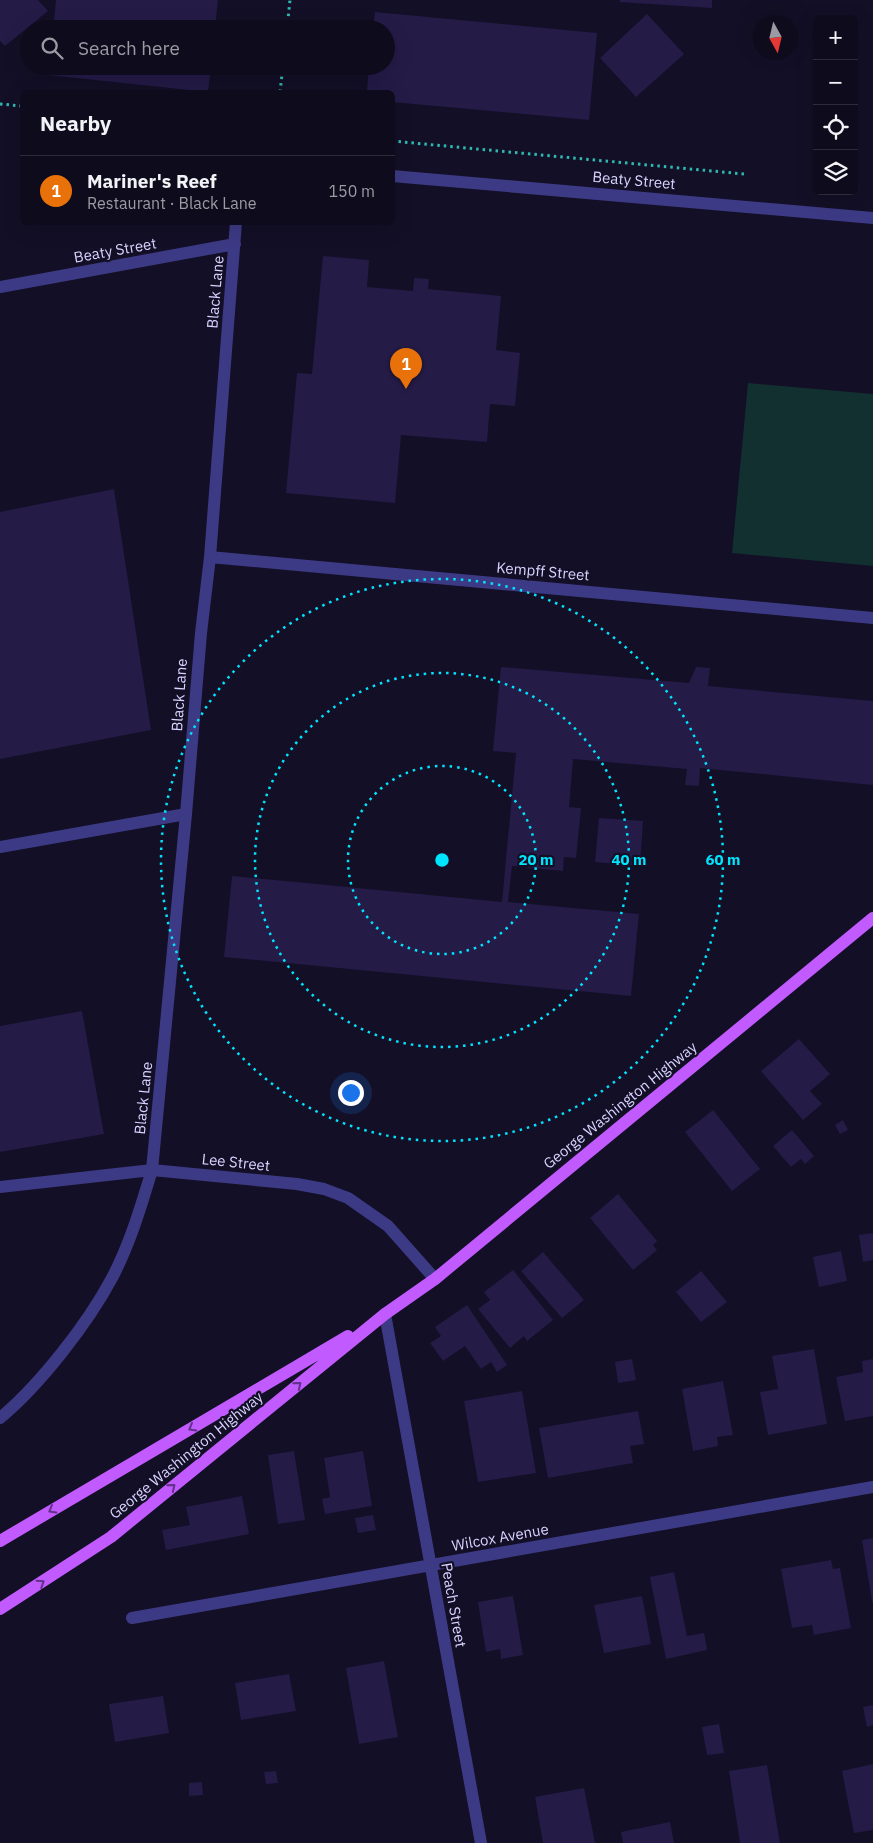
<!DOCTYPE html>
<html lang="en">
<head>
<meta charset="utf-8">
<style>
  body { margin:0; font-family:"IBM Plex Sans",sans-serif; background:#171425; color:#f1f3f6 }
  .controls { position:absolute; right:15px; top:15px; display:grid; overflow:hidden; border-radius:8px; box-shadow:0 5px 20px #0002 }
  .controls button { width:45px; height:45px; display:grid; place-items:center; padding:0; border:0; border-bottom:1px solid #2e2b3b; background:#0e0b1c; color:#f1f3f6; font:25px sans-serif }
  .compass { position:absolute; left:753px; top:15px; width:45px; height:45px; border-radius:50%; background:#0e0b1c; box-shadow:0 5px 20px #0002; rotate:172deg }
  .you { position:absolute; left:350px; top:1092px; width:18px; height:18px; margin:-12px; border:4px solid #fff; border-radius:50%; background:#1a73e8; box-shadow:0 0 0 8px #1a73e833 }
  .badge { display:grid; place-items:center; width:32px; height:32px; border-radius:50%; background:#7c3aed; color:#fff; font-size:16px; font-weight:700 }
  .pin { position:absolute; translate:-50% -41px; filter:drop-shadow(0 1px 2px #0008) }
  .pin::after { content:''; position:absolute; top:26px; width:18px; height:15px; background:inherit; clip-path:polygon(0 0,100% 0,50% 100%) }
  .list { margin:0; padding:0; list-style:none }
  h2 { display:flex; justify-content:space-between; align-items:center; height:65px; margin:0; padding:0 20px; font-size:21px }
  h2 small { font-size:16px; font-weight:400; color:#9b9ba3 }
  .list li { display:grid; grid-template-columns:32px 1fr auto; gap:15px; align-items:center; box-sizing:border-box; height:70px; padding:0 20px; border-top:1px solid #2e2b3b }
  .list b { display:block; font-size:19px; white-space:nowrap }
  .list p { margin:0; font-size:16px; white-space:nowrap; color:#9b9ba3 }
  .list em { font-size:16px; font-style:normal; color:#9b9ba3 }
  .icon { flex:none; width:28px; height:28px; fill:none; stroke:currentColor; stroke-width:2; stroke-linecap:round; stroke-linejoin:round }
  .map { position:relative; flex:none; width:873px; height:1843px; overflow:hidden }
  .search { position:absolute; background:#0e0b1c; box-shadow:0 5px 20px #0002; left:20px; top:20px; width:375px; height:55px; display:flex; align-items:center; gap:12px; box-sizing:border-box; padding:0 18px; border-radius:28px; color:#9b9ba3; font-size:19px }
  .panel { position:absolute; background:#0e0b1c; box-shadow:0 5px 20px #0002; left:20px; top:90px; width:375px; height:135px; border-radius:8px }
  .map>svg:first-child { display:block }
  .green { fill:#12302f }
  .building { fill:#241b47 }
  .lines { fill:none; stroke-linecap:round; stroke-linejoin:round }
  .path { stroke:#2fb8b0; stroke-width:3; stroke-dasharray:2.5 4; stroke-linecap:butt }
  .service { stroke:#3d3a85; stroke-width:12 }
  .minor { stroke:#3d3a85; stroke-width:12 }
  .primary { stroke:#c25bff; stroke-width:12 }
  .oneway { stroke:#623188 }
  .ring { fill:none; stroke:#00e5ff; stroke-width:2.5; stroke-dasharray:2.5 5 }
  .labels { text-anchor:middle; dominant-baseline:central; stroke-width:4.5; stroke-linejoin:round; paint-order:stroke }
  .street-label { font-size:15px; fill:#d9d4ff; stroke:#130f26 }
  .centre { fill:#00e5ff; stroke:#130f26; stroke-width:2.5 }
  .ring-label { font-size:15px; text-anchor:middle; font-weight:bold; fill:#00e5ff; stroke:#130f26; stroke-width:4.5; stroke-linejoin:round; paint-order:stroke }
</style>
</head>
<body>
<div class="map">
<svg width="873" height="1843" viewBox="0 0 873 1843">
  <rect width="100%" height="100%" fill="#130f26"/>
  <!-- green -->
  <path class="green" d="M748,383L873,394V566L732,553Z"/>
  <!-- building -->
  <path class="building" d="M0,0H38L48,11L5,46L0,41Z
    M56,0H218L215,29H53Z
    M620,0H712V8L619,2Z
    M375,12L597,33L589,120L392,102V92H367L369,66H386V29H373Z
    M647,14L684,54L636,97L600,58Z
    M49,66H211L208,92L48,75Z
    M323,256L369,260L367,287L413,291L414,278L429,279L428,289L501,296L496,350L520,353L515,406L490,404L487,442L401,435L395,503L286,493L297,373L312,374Z
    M114,489L151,730L0,759V512Z
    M501,667L689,683L696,667L710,668L708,686L873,701V785L700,768L699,786L685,785L687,769L573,759L569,807L581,808L576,858L564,857L563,871L512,866L508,902L639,914L631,996L224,957L232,876L502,902L516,753L493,751Z
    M599,818L643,821L640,866L595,862Z
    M82,1011L104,1134L0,1152V1026Z
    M799,1039L830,1074L810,1091L822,1104L803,1120L761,1071Z
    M713,1110L760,1169L732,1191L685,1132Z
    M843,1120L848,1130L840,1134L835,1125Z
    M792,1130L814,1156L805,1164L801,1159L791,1167L773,1146Z
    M618,1194L657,1241L653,1245L657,1250L633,1270L590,1218Z
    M873,1233V1260L863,1262L859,1235Z
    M841,1251L847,1281L819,1287L813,1257Z
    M543,1252L584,1300L562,1318L521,1271Z
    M513,1270L553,1320L527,1341L524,1336L510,1348L478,1309L490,1300L484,1292Z
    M701,1271L727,1302L701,1322L676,1292Z
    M467,1305L507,1365L497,1372L491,1362L481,1369L465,1346L443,1361L430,1343L441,1336L435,1327Z
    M814,1349L827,1424L768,1435L760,1392L778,1389L772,1356Z
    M632,1359L636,1380L618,1383L615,1362Z
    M873,1359V1416L845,1421L836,1377L863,1372L862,1361Z
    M723,1381L733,1435L717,1437L718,1446L693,1451L682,1389Z
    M522,1391L536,1473L478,1482L464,1401Z
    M638,1411L644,1444L630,1446L633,1463L548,1478L539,1428Z
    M294,1451L305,1520L278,1524L268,1455Z
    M363,1451L372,1506L325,1514L322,1499L330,1497L324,1458Z
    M242,1496L249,1534L166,1550L162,1530L190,1525L186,1507Z
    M373,1515L376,1530L358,1533L355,1518Z
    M873,1538V1602H872L862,1540Z
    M831,1560L833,1569L840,1568L851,1628L814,1635L812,1625L792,1628L781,1569Z
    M674,1572L687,1636L704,1633L707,1650L666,1659L650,1577Z
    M513,1596L523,1655L501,1659L500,1649L486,1652L478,1602Z
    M642,1596L651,1644L604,1653L594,1605Z
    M384,1661L398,1737L359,1744L346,1668Z
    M289,1674L296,1711L241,1720L235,1683Z
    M163,1696L169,1733L115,1742L109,1704Z
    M873,1705V1725L867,1727L863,1707Z
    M719,1724L724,1753L707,1755L702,1727Z
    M873,1764V1830L854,1833L842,1771Z
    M767,1765L780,1843H740L729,1771Z
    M276,1771L278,1783L266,1784L264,1772Z
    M202,1782L203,1795L189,1796V1783Z
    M584,1788L595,1843H543L535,1797Z
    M670,1822L674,1843H623L621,1832Z"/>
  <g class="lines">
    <!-- path -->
    <path class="path" d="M287,29L290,0
      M280,92L283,66
      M0,104L22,106
      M392,141L744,174"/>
    <!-- service -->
    <path class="service" d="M0,847L186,814
      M0,1418C40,1385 88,1323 112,1278C130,1244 141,1206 152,1170"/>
    <!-- minor -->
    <path class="minor" d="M392,176L873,218
      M0,287L235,244
      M210,557L873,618
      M152,1170L186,814L201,633L210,557L236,222
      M0,1187L152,1170L297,1184L324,1189L348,1198L388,1226L435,1279
      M385,1314L481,1843
      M132,1618L873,1487"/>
    <!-- primary -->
    <path class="primary" d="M0,1541L348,1336
      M0,1609L111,1537L385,1314L435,1279L873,918"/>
  </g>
  <!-- one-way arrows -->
  <defs><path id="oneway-chevron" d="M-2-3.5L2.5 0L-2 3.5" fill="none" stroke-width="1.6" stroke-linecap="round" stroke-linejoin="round" transform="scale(1.25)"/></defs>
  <g class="oneway">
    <use href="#oneway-chevron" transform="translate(298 1385) rotate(-39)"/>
    <use href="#oneway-chevron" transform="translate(192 1428) rotate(150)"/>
    <use href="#oneway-chevron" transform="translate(172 1487) rotate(-39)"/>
    <use href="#oneway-chevron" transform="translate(52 1510) rotate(150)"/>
    <use href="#oneway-chevron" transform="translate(41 1583) rotate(-33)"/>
  </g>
  <!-- distance rings -->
  <g class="ring">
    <circle cx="442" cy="860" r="94"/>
    <circle cx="442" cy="860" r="187"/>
    <circle cx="442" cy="860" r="281"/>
  </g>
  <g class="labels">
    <!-- street labels -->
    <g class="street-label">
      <text transform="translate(634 180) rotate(5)">Beaty Street</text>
      <text transform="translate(115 250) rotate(-10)">Beaty Street</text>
      <text transform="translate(215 292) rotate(-85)">Black Lane</text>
      <text transform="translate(543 571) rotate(5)">Kempff Street</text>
      <text transform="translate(179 695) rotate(-86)">Black Lane</text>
      <text transform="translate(143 1098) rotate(-84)">Black Lane</text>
      <text transform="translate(620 1105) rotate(-39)">George Washington Highway</text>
      <text transform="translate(236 1162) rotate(6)">Lee Street</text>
      <text transform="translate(186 1455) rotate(-39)">George Washington Highway</text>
      <text transform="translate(500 1537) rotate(-10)">Wilcox Avenue</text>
      <text transform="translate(454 1605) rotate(80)">Peach Street</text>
    </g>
  </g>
  <circle cx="442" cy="860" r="8" class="centre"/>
  <g class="ring-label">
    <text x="536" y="865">20 m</text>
    <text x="629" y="865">40 m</text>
    <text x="723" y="865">60 m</text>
  </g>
</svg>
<div class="controls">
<button>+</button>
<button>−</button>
<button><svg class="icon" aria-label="locate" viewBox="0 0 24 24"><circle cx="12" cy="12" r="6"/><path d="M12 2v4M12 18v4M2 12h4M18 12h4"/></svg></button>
<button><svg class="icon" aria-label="layers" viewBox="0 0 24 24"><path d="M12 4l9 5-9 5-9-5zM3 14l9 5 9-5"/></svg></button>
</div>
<svg class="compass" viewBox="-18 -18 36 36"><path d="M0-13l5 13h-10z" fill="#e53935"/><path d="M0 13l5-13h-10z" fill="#9b9ba3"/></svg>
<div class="you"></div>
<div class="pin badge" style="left:406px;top:389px;background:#e8710a">1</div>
<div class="search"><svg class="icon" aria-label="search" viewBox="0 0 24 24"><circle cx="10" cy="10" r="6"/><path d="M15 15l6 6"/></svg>Search here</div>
<section class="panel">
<h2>Nearby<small></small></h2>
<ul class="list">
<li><span class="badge" style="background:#e8710a">1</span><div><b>Mariner's Reef</b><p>Restaurant · Black Lane</p></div><em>150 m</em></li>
</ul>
</section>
</div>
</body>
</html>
